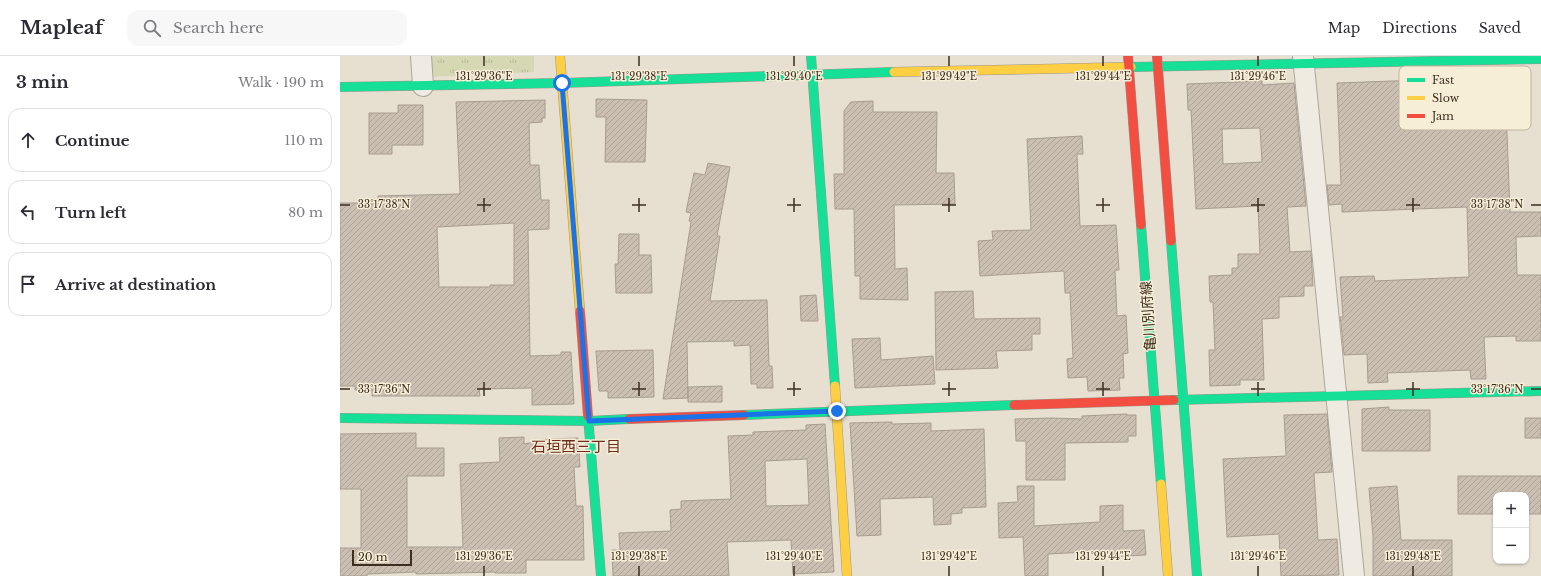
<!DOCTYPE html>
<html lang="en">
<head>
<meta charset="utf-8">
<style>
  body { margin:0; font-family:"Libre Baskerville","Noto Sans JP",serif; background:#f7f7f7; color:#2b2b33 }
  .controls { position:absolute; right:12px; bottom:12px; display:grid; overflow:hidden; border-radius:8px; box-shadow:0 1px 3px #0004 }
  .controls button { width:36px; height:36px; display:grid; place-items:center; padding:0; border:0; border-bottom:1px solid #e1e1e2; background:#fff; color:#2b2b33; font:20px sans-serif }
  .scale { position:absolute; left:12px; bottom:10px; width:60px; box-sizing:border-box; padding-left:4px; border:2px solid #3d2e20; border-top:0; font-size:11px; line-height:14px; white-space:nowrap; color:#3d2e20; -webkit-text-stroke:3px #f7eed8; paint-order:stroke }
  .stop { position:absolute; width:12px; height:12px; margin:-9px; border:3px solid #1a73e8; border-radius:50%; background:#fff }
  .stop.end { background:#1a73e8; border-color:#fff; box-shadow:0 1px 4px #0008 }
  .list { margin:0; padding:0; list-style:none }
  h2 { display:flex; justify-content:space-between; align-items:center; height:52px; margin:0; padding:0 16px; font-size:17px }
  h2 small { font-size:13px; font-weight:400; color:#7c7c81 }
  .list li { display:grid; grid-template-columns:26px 1fr auto; gap:12px; align-items:center; box-sizing:border-box; height:64px; margin:0 8px 8px; padding:0 8px; border:1px solid #e1e1e2; border-radius:12px }
  .list b { display:block; font-size:15px; white-space:nowrap }
  .list em { font-size:13px; font-style:normal; color:#7c7c81 }
  .icon { flex:none; width:22px; height:22px; fill:none; stroke:currentColor; stroke-width:2; stroke-linecap:round; stroke-linejoin:round }
  .map { position:relative; flex:none; width:1201px; height:520px; overflow:hidden }
  header { display:flex; align-items:center; gap:24px; box-sizing:border-box; height:56px; padding:0 20px; background:#fff; border-bottom:1px solid #e1e1e2 }
  header strong { font-size:19px }
  nav { display:flex; gap:22px; margin-inline-start:auto; font-size:14px }
  .search { width:280px; height:36px; background:#f7f7f7; display:flex; align-items:center; gap:10px; box-sizing:border-box; padding:0 14px; border-radius:12px; color:#7c7c81; font-size:15px }
  main { display:flex }
  aside { flex:1; background:#fff }
  .map>svg:first-child { display:block }
  .park { fill:url(#park-tufts) }
  .building { fill:url(#building-hatch); stroke:#a89c90; fill-rule:evenodd }
  .lines { fill:none; stroke-linecap:round; stroke-linejoin:round }
  .street-casing { stroke:#ada599; stroke-width:22 }
  .fast-casing { stroke:#9c958a; stroke-width:10 }
  .slow-casing { stroke:#9c958a; stroke-width:10 }
  .jam-casing { stroke:#9c958a; stroke-width:10 }
  .street { stroke:#efebe3; stroke-width:20 }
  .fast { stroke:#16e098; stroke-width:9 }
  .slow { stroke:#ffcf43; stroke-width:9 }
  .jam { stroke:#f24e42; stroke-width:9 }
  .route { stroke:#1a73e8; stroke-width:5 }
  .ticks { fill:none; stroke:#3d2e20; stroke-width:1.5 }
  .labels { text-anchor:middle; dominant-baseline:central; stroke-width:3; stroke-linejoin:round; paint-order:stroke }
  .street-label { font-size:14px; fill:#3d2e20; stroke:#f7eed8 }
  .neighbourhood-label { font-size:15px; fill:#6b2e1e; stroke:#f7eed8 }
  .key { fill:#f7eed8; stroke:#bfb4a1; stroke-width:1 }
  .key-label { font-size:11px; fill:#3d2e20 }
  .ticks-label { font-size:10px; text-anchor:middle; fill:#3d2e20; stroke:#f7eed8; stroke-width:3; stroke-linejoin:round; paint-order:stroke }
</style>
</head>
<body>
<header>
<strong>Mapleaf</strong>
<div class="search"><svg class="icon" aria-label="search" viewBox="0 0 24 24"><circle cx="10" cy="10" r="6"/><path d="M15 15l6 6"/></svg>Search here</div>
<nav><a>Map</a><a>Directions</a><a>Saved</a></nav>
</header>
<main>
<aside>
<h2>3 min<small>Walk · 190 m</small></h2>
<ul class="list">
<li><svg class="icon" aria-label="ahead" viewBox="0 0 24 24"><path d="M12 20V5M6 11l6-6 6 6"/></svg><div><b>Continue</b></div><em>110 m</em></li>
<li><svg class="icon" aria-label="left" viewBox="0 0 24 24"><path d="M17 20v-9H6M10 6l-5 5 5 5"/></svg><div><b>Turn left</b></div><em>80 m</em></li>
<li><svg class="icon" aria-label="arrive" viewBox="0 0 24 24"><path d="M6 21V4h12l-3 4 3 4H6"/></svg><div><b>Arrive at destination</b></div></li>
</ul>
</aside>
<div class="map">
<svg width="1201" height="520" viewBox="0 0 1201 520">
  <defs>
    <pattern id="park-tufts" width="24" height="20" patternUnits="userSpaceOnUse"><rect width="24" height="20" fill="#d6d7b3"/><path d="M3 7l-1-3M5 7V3M7 7l1-3M15 17l-1-3M17 17v-4M19 17l1-3" fill="none" stroke="#b9b99a"/></pattern>
    <pattern id="building-hatch" width="6" height="6" patternUnits="userSpaceOnUse"><rect width="6" height="6" fill="#cbbfb2"/><path d="M-1 1l2-2M0 6l6-6M5 7l2-2" fill="none" stroke="#afa499"/></pattern>
  </defs>
  <rect width="100%" height="100%" fill="#e7e0d1"/>
  <!-- park -->
  <path class="park" d="M86,0H194V16L87,21Z"/>
  <!-- building -->
  <path class="building" d="M1108,23V28L1165,26L1170,156H1201V180L1176,181L1177,219H1201V285H1176V280L1144,281L1146,323H1131L1130,314L1047,317L1048,326L1028,327L1027,298L1004,299L1001,267L1000,261H1003L1000,221L1034,220L1035,225L1129,221L1127,151L1002,156V148L989,149L987,129H1001L997,27Z
    M922,25V29L954,27L966,150L947,151L950,196L971,195L973,230H964V240L939,241V262L922,263L924,324H900V329L870,330L869,294H875L873,246H870L869,220L892,219V212H898V198H920L918,150L856,153L851,54H848L847,28ZM920,72L922,106L883,108L882,73Z
    M256,43L307,44L305,106H265L266,61H256Z
    M205,44V62H202V66L189,67L190,109H199L201,144H209V173L188,174L190,300L221,299V296H231L234,348L192,349V332L139,333L140,340H32V334H15V330H0V147H38V140L120,138L116,46ZM174,167V229H150V231H99L97,171Z
    M533,45V56H597L596,117H614L615,148L554,149L555,213L567,212L568,244L520,243V220H515L514,153H495L494,118H504V55L511,46Z
    M58,49H83V89H52V98H29V57H58Z
    M742,80L743,98H737L740,170L776,169L779,214H775L777,260L786,259L788,297L783,298L784,322H779L780,334L748,335L747,321L728,322L727,303L733,302L730,237H725L724,215L640,220L638,185L653,184L652,175L691,174L687,83Z
    M368,107L390,111L377,180H380L370,245L427,244L429,310H432L433,332H417V328H411L410,289L394,290V285L347,286L348,342L323,343L351,166L349,165L351,157L346,156L354,117L365,119Z
    M279,178H299V199H311L312,237H276L275,208H278Z
    M633,235L634,263L700,262V278H692V294L656,295L658,312L596,314L595,236Z
    M476,239L478,265H461L460,240Z
    M540,282L541,304L593,300L595,328L515,332L512,283Z
    M313,294L314,341L268,342V335H259L256,295Z
    M382,330V346H348V331Z
    M1049,351V354H1090V395H1022V353Z
    M787,358V359H796V380H788V386L725,387V424H686V385H676L675,363L711,362L742,363V360Z
    M987,358L992,416L974,417L978,484L997,483L999,519L941,520L939,478L887,481L883,403L946,400L944,359Z
    M1185,362H1201V382H1185Z
    M552,366V368L591,367V375L644,373L646,451L622,452V457L611,458V468L594,469L593,441L540,443L541,479L517,480L510,367Z
    M485,368L494,516L453,518L451,484L387,486L389,520H273L272,494H280L279,477L331,475L330,454L341,453V445L391,443L388,380L413,379V376L466,374V369ZM467,403L469,449L426,450L425,405Z
    M76,377V392H104V420H67V491H123L120,408L160,406L159,382L184,381V388L208,383L238,382L240,411H234L236,450H243L244,504H186V517H155V516L76,518V516L27,518V520H0V492H21V433H0V378Z
    M1118,420H1201V458H1186V439H1156V458H1118Z
    M677,430H694V470L760,466V450L783,449V475L804,474L806,499L766,501L765,495L708,498V520H685L683,481L659,482L658,447L678,446Z
    M1057,430L1061,484H1112V520H1033V481L1029,432Z"/>
  <g class="lines">
    <defs>
      <path id="street" d="M81,0L83,30
        M963,0L1014,520"/>
      <path id="fast" d="M471,0L495,330
        M791,11L1201,3
        M0,31L222,27L554,16
        M801,169L821,428
        M831,185L857,520
        M834,344L1201,335
        M404,359L674,349
        M248,360L261,520
        M0,362L249,365L289,363"/>
      <path id="slow" d="M220,0L240,255
        M554,16L791,11
        M495,330L507,520
        M821,428L828,520"/>
      <path id="jam" d="M788,0L801,169
        M817,0L831,185
        M240,255L248,360
        M674,349L834,344
        M289,363L404,359"/>
    </defs>
    <!-- street casing -->
    <use href="#street" class="street-casing"/>
    <!-- fast casing -->
    <use href="#fast" class="fast-casing"/>
    <!-- slow casing -->
    <use href="#slow" class="slow-casing"/>
    <!-- jam casing -->
    <use href="#jam" class="jam-casing"/>
    <!-- street -->
    <use href="#street" class="street"/>
    <!-- fast -->
    <use href="#fast" class="fast"/>
    <!-- slow -->
    <use href="#slow" class="slow"/>
    <!-- jam -->
    <use href="#jam" class="jam"/>
  </g>
  <g class="lines">
    <!-- route -->
    <path class="route" d="M222,27L249,365L497,355"/>
  </g>
  <!-- ticks -->
  <path class="ticks" d="M144,0V10M299,0V10M454,0V10M609,0V10M763,0V10M918,0V10M144,142V156M299,142V156M454,142V156M609,142V156M763,142V156M918,142V156M1073,142V156M0,149H10M137,149H151M292,149H306M447,149H461M602,149H616M756,149H770M911,149H925M1066,149H1080M1191,149H1201M144,326V340M299,326V340M454,326V340M609,326V340M763,326V340M918,326V340M1073,326V340M0,333H10M137,333H151M292,333H306M447,333H461M602,333H616M756,333H770M911,333H925M1066,333H1080M1191,333H1201M144,510V520M299,510V520M454,510V520M609,510V520M763,510V520M918,510V520M1073,510V520"/>
  <g class="labels">
    <!-- street labels -->
    <g class="street-label">
      <text transform="translate(808 260) rotate(-94)">亀川別府線</text>
    </g>
    <!-- neighbourhood labels -->
    <g class="neighbourhood-label">
      <text x="236" y="390">石垣西三丁目</text>
    </g>
  </g>
  <!-- legend -->
  <rect x="1059" y="10" width="132" height="64" rx="6" class="key"/>
  <rect x="1067" y="22" width="18" height="4" fill="#16e098"/>
  <rect x="1067" y="40" width="18" height="4" fill="#ffcf43"/>
  <rect x="1067" y="58" width="18" height="4" fill="#f24e42"/>
  <g class="key-label">
    <text x="1092" y="28">Fast</text>
    <text x="1092" y="46">Slow</text>
    <text x="1092" y="64">Jam</text>
  </g>
  <g class="ticks-label">
    <text x="144" y="24">131°29'36"E</text>
    <text x="299" y="24">131°29'38"E</text>
    <text x="454" y="24">131°29'40"E</text>
    <text x="609" y="24">131°29'42"E</text>
    <text x="763" y="24">131°29'44"E</text>
    <text x="918" y="24">131°29'46"E</text>
    <text x="44" y="152">33°17'38"N</text>
    <text x="1157" y="152">33°17'38"N</text>
    <text x="44" y="337">33°17'36"N</text>
    <text x="1157" y="337">33°17'36"N</text>
    <text x="144" y="504">131°29'36"E</text>
    <text x="299" y="504">131°29'38"E</text>
    <text x="454" y="504">131°29'40"E</text>
    <text x="609" y="504">131°29'42"E</text>
    <text x="763" y="504">131°29'44"E</text>
    <text x="918" y="504">131°29'46"E</text>
    <text x="1073" y="504">131°29'48"E</text>
  </g>
</svg>
<div class="controls">
<button>+</button>
<button>−</button>
</div>
<div class="scale">20 m</div>
<div class="stop" style="left:222px;top:27px"></div>
<div class="stop end" style="left:497px;top:355px"></div>
</div>
</main>
</body>
</html>
